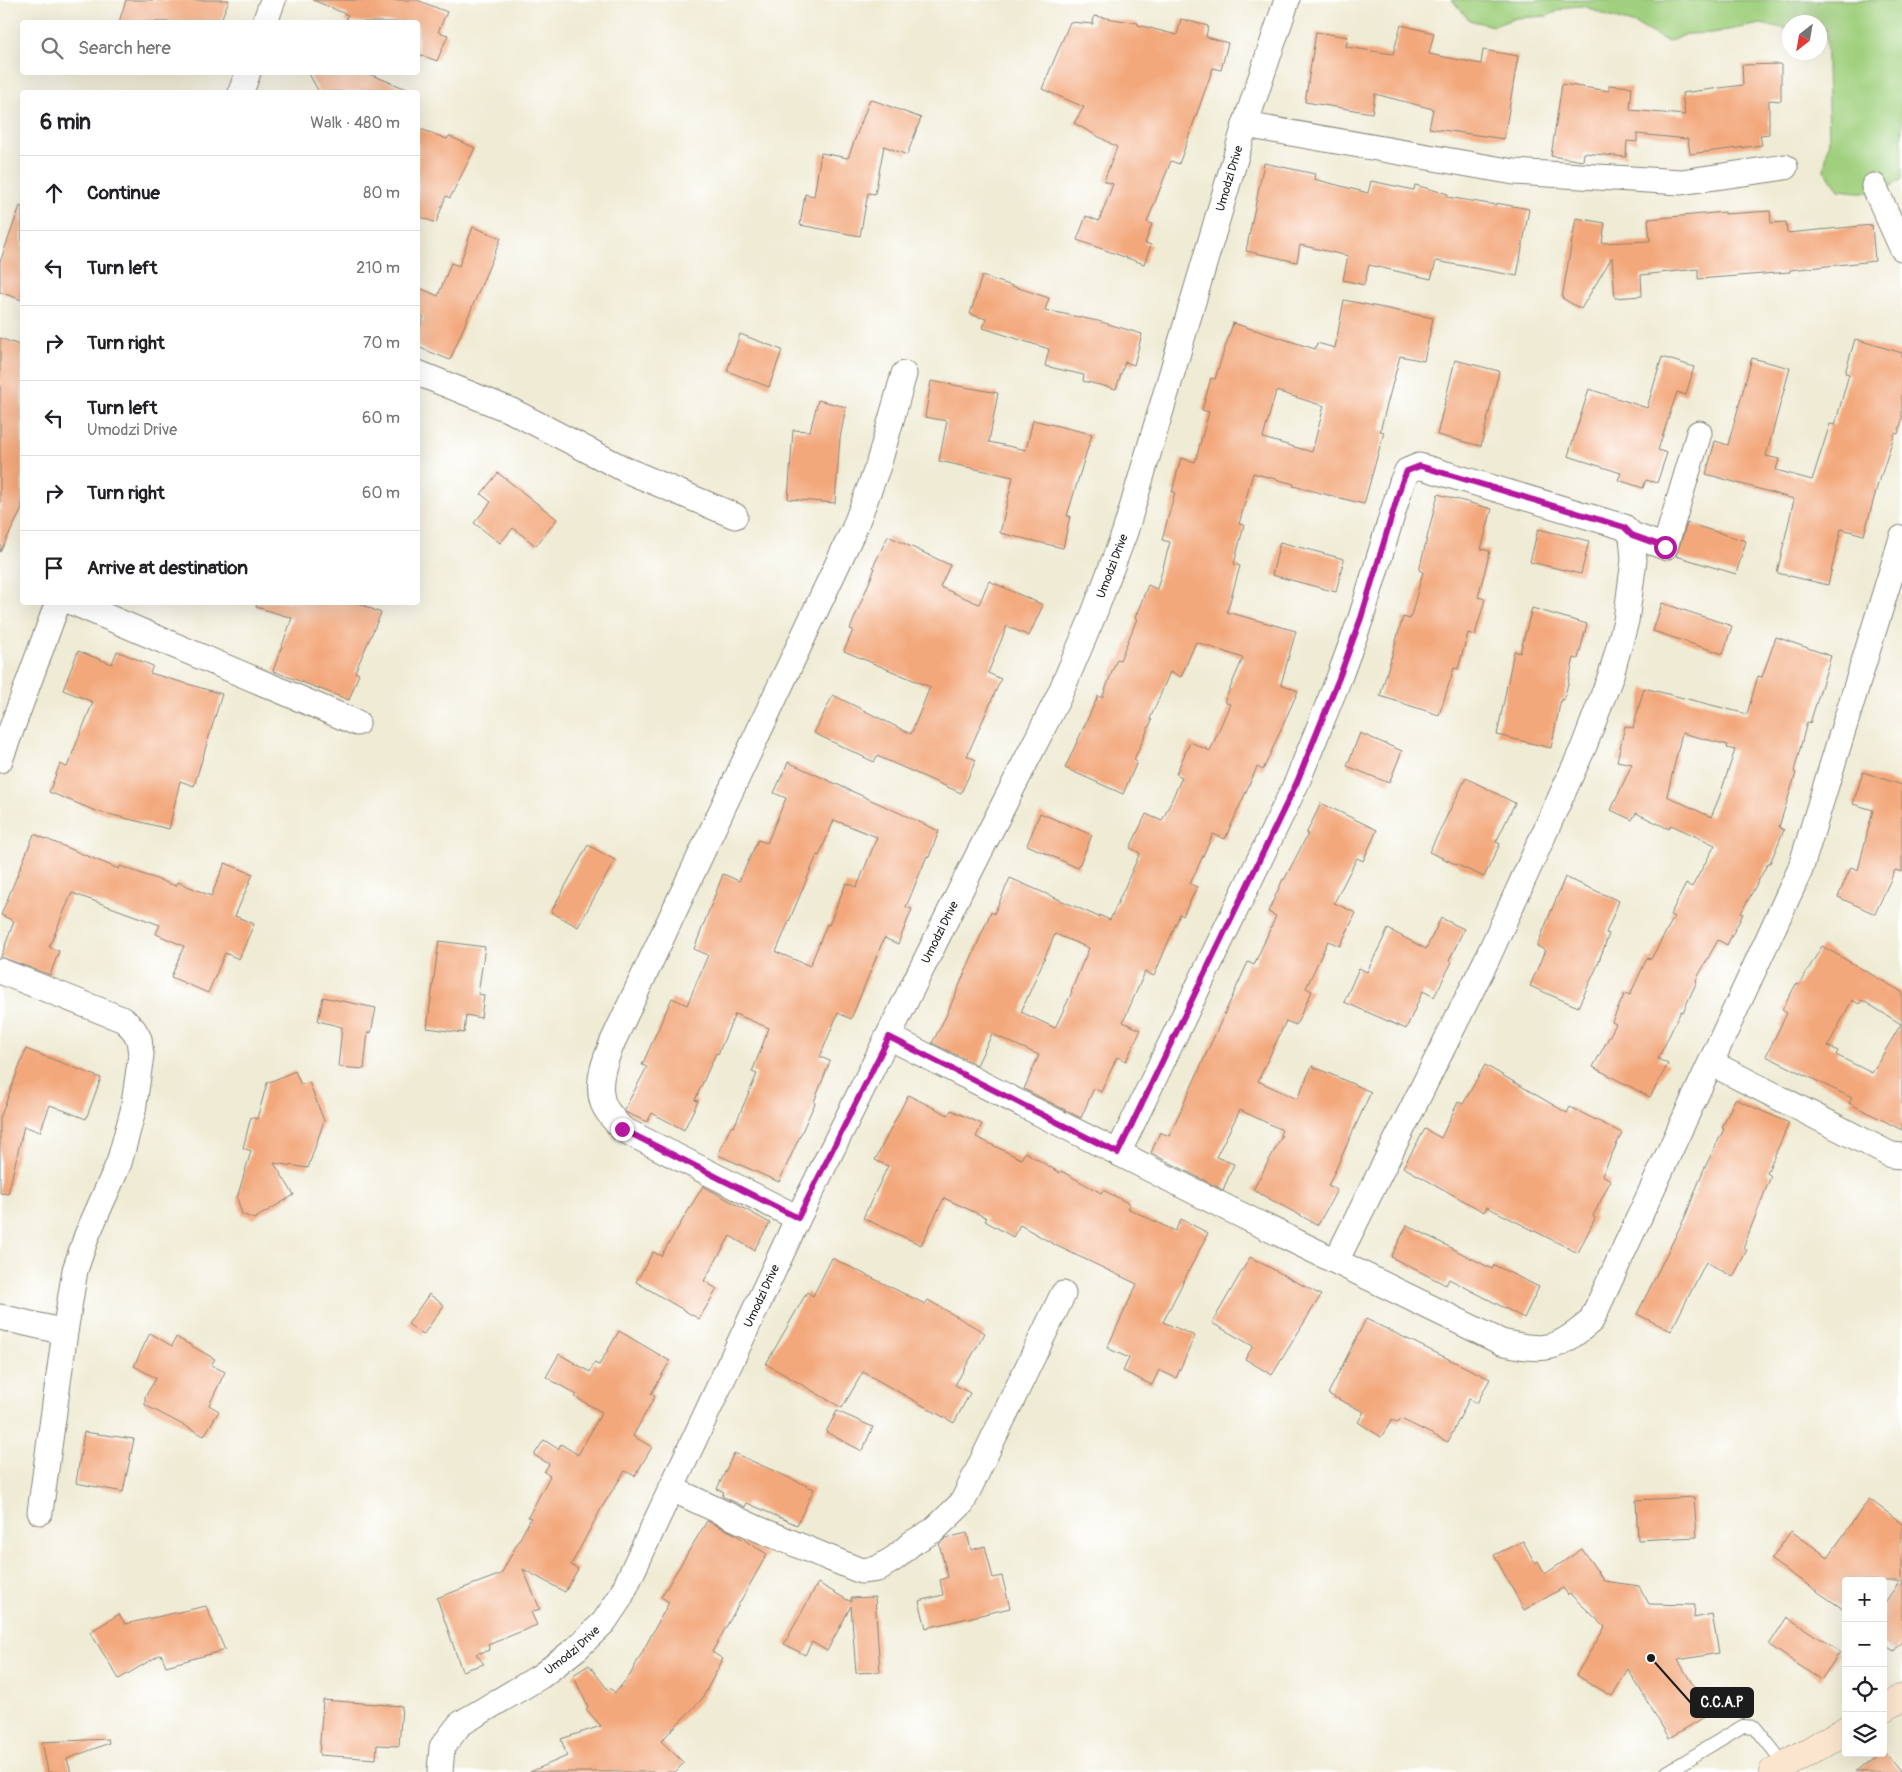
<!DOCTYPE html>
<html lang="en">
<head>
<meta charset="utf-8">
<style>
  body { margin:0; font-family:Pangolin,sans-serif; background:#f6f6f6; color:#202124 }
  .controls { position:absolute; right:15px; bottom:15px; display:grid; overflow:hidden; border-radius:5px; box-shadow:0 5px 20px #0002 }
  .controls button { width:45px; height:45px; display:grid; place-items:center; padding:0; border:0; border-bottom:1px solid #e0e0e0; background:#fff; color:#202124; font:25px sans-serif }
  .compass { position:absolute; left:1782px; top:15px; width:45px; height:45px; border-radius:50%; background:#fff; box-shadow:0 5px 20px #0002; rotate:211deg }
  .stop { position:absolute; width:15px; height:15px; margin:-11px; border:4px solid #b5179e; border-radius:50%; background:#fff }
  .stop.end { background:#b5179e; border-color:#fff; box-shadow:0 1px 5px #0008 }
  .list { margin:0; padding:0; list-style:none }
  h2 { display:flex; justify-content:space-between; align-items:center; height:65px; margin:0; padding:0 20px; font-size:21px }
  h2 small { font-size:16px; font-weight:400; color:#757577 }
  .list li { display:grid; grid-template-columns:32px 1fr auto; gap:15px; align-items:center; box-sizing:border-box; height:75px; padding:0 20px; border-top:1px solid #e0e0e0 }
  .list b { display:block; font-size:19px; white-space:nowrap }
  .list p { margin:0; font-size:16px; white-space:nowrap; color:#757577 }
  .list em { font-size:16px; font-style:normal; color:#757577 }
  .icon { flex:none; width:28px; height:28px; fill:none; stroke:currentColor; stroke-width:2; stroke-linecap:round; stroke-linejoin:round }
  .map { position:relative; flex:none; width:1902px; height:1772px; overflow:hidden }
  .search { position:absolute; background:#fff; box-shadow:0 5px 20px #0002; left:20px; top:20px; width:400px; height:55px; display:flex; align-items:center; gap:12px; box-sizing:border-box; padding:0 18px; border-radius:5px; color:#757577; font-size:19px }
  .panel { position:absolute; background:#fff; box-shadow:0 5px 20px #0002; left:20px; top:90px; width:400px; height:515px; border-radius:5px }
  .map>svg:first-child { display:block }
  .green { fill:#a0d07e; stroke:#5e764d }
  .building { fill:#f3a87c; fill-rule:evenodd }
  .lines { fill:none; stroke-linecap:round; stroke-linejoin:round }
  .lane-casing { stroke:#868478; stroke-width:14 }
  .street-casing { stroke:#868478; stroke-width:27 }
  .secondary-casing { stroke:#868478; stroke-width:29 }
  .lane { stroke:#fff; stroke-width:12 }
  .street { stroke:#fff; stroke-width:25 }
  .secondary { stroke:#fce5cf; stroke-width:28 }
  .route { stroke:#b5179e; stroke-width:6 }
  .labels { text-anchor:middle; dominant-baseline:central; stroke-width:5; stroke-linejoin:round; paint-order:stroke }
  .street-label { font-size:12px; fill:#1c1c1c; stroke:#fff }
  .leader { fill:none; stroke:#1c1c1c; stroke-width:2 }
  .callout-dot { fill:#1c1c1c; stroke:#fff; stroke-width:2 }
  .callout { fill:#1c1c1c; stroke:#1c1c1c; stroke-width:2 }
  .callout-label { font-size:14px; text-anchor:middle; font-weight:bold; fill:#fff }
</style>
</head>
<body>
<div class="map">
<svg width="1902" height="1772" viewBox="0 0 1902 1772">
  <rect width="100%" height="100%" fill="#fff"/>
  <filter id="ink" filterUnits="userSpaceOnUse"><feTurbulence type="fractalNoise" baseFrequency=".02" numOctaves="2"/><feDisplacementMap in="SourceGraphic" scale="10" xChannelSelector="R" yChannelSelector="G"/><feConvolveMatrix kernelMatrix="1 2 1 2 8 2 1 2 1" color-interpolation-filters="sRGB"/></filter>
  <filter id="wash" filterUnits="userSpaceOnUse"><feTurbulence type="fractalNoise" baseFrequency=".0096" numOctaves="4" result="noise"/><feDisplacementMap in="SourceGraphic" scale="20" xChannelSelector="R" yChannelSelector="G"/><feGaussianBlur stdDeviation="1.12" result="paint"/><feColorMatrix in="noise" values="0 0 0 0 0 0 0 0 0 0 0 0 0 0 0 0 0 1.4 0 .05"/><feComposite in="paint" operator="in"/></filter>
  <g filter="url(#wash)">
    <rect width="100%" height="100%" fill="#efebd4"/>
    <!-- green -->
    <path class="green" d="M1452,0H1902V87L1900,90L1902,93V179C1879,196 1866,193 1839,190L1824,170L1829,140L1826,29L1820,32V22H1790L1789,29L1761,24L1711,33L1687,34L1668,42L1636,24L1607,16L1584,6L1567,7L1547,16L1516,18L1493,26L1469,20Z"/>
    <g id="blocks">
      <!-- building -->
      <path class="building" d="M126,0H229L220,22H119Z
        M313,0H417L447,12L438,32L448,35L437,61L418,54V22H344L348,15Z
        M1094,16L1138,23V25L1177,35L1181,19L1208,26L1206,37L1228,43L1221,70L1213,68L1179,164L1171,161L1147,222L1152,224L1145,243L1151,245L1144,264L1077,240L1086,216L1099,221L1113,184L1104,181L1117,147L1074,123L1084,107L1042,89L1070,22L1093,24Z
        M1401,25L1434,33L1429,54L1481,64L1483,50L1518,56L1504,139L1429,128L1433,109L1375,94L1372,113L1305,102L1316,32L1348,37L1346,47L1393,54Z
        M1781,64V101L1769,100V134L1760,135L1762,145L1690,154L1688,139L1637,134V142L1627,141L1626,157L1584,153L1583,161L1551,156L1562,84L1609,91V85L1632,87L1630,110L1685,115L1682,93L1743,85L1742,65Z
        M308,72H364L412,91L319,92Z
        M870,99L921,118L907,155L884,146L875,194L868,193L860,236L800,225L805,194L814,196L821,153L848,158Z
        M418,128L447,139L449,136L475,148L450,198L446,196L436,223L418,216Z
        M1264,163L1315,174L1314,179L1368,193L1371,181L1414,190L1415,185L1448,194L1447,197L1496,205V203L1529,209L1517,276L1436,261L1431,279L1369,265L1364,285L1343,280L1348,256L1300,245L1297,262L1246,251Z
        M20,206L22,207V300L0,292V262Z
        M1770,211L1771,223L1786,222L1787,233L1872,225L1875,261L1790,270V272L1698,279V269L1641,275L1642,296L1615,298L1612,257L1581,309L1562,298L1576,218L1605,223L1602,243L1650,241L1648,219L1725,212V214Z
        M473,227L501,238L450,360L418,347V333L424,317L418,315V287L438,296L451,263L459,266Z
        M982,276L1049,298L1045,310L1098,321L1142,334L1134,365L1125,362L1116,389L1083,381L1084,375L1045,366L1049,349L983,328L986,319L970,314Z
        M1344,300L1433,318L1424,361L1400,356L1380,431L1384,432L1364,504L1293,486L1294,484L1253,473L1239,524L1244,525L1234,564L1240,566L1227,612L1296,631L1281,684L1298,691L1263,770L1257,767L1225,839L1213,834L1190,884L1197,887L1183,916L1180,914L1154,976L1145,972L1123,1022L1141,1030L1126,1061L1117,1057L1101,1092L1094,1088L1081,1118L1024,1089L1039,1055L992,1034L977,1065L932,1043L946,1016L991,912L994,914L1010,878L1099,917V915L1110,920L1140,853L1130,848L1146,814L1162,821L1182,777L1176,774L1190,742L1210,751L1230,704L1224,702L1243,658L1196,642L1181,677L1170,672L1150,719L1152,720L1134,760L1137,762L1123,794L1065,768L1098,696L1102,698L1117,659L1120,660L1137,619L1135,618L1148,585L1157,589L1170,542L1162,540L1175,492H1172L1181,458L1195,462L1209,412L1202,410L1211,378L1215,379L1233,323L1315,349L1317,343L1335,348ZM1276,391L1324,406L1312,452L1263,438ZM1055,934L1089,948L1071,991L1072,992L1055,1028L1021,1012Z
        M740,334L782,350L769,387L727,371Z
        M0,338L22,346V509L0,552Z
        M1855,339L1902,353V420L1898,434L1895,433L1881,476H1880L1864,535L1841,529L1828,585L1777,573L1794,499L1706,474L1715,441L1728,445L1752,358L1790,368L1766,456L1779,459L1776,470L1812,480L1830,424L1835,425L1849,374L1845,373Z
        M1662,357L1694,367L1686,395L1677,392L1658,450L1667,453L1657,483L1646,480L1643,488L1618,480L1621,473L1568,456L1589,389L1647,408Z
        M1455,360L1499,371L1481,446L1437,435Z
        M931,381L998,393L989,442L1026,450L1033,420L1092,434L1067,516H1070L1063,548L1000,533L1013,477L939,461L947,421L925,417Z
        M818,400L846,407L840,438L835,503L788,499L793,430L810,431Z
        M498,473L557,519L536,546L513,528L500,543L474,523L491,502L481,494Z
        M1438,494L1492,509L1481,549L1490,551L1478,597L1485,599L1475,635L1468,633L1458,669L1454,668L1439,715L1380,696L1403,617L1410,619L1423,572L1419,570Z
        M1687,523L1746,541L1736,574L1676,556Z
        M1538,529L1589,541L1581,574L1530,562Z
        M888,536L950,565L940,587L979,604L989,581L1043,605L1029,636L1007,626L988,673L1001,679L967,756L976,760L961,793L877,756L874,762L814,733L833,695L911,734L930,687L844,651L853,630L850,629L875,568L873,567Z
        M1280,542L1344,559L1336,592L1272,575Z
        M257,602H356L381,613L355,672L359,674L349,700L273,671L292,618L256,607Z
        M1662,603L1732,626L1723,654L1653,631Z
        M1532,608L1587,624L1578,659L1574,658L1564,700L1561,699L1551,748L1497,735L1514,651L1520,653Z
        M1776,637L1831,656L1810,723L1807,722L1794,772L1796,773L1779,827L1784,830L1770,863H1768L1741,913L1743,914L1727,945L1718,940L1696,980L1697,981L1683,1012L1681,1011L1658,1059L1668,1064L1650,1097L1593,1067L1616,1024L1612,1022L1625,993L1630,995L1647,958L1651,959L1674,917L1670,915L1686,884L1692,887L1715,845L1671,825L1669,829L1636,813L1632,820L1611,810L1632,764L1617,761L1625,726L1633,728L1644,688L1747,714L1758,676L1762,677ZM1682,733L1728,745L1727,748L1735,750L1719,798L1711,817L1667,796Z
        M78,651L112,664L117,651L153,666L150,673L222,694L194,786L180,781L169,829L96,811L49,792L60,764L67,767L93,702L63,690Z
        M1360,733L1402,751L1389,783L1347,766Z
        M788,762L939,831L929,857L927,856L906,907L912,909L898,944L884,938L851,1019L838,1013L820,1057L830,1061L814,1102L815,1103L779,1182L718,1155L731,1126L734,1127L757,1074L752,1072L769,1028L735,1014L718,1054L716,1053L695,1100L698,1101L684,1130L652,1113L647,1122L627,1113L624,1110L647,1067L642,1065L672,998L687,1005L708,955L694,949L723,874L739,881L758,840L767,843L786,798L774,793ZM834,820L877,837L857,887L846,883L829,925L827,924L810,966L776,952L817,855L819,856Z
        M1863,772L1902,785V872L1895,870L1875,914L1838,897L1851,867L1858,870L1873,810L1853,804Z
        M1466,778L1515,803L1496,842L1500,844L1484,877L1429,852Z
        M1321,803L1377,830L1363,861L1357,858L1334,903L1356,913L1340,946L1328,941L1306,988L1312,991L1296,1025L1286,1021L1258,1081L1297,1099L1312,1066L1371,1092L1328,1186L1337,1190L1318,1225L1253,1190L1282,1136L1280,1135L1282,1130L1240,1110L1216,1157L1234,1164L1223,1190L1151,1153L1160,1132L1169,1136L1248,962L1254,965L1276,916L1268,912L1283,879L1284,880L1308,834H1306Z
        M1040,813L1092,835L1078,868L1027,845Z
        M34,834L119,869L120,866L176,886L178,882L211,896L225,863L253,874L235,916L254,924L239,959L225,953L208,993L171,977L184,946L156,934L160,925L72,893L49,947L59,951L50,975L1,957L14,921L1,915Z
        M588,845L615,860L578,927L551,912Z
        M1565,877L1619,901L1606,933L1609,934L1596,969L1578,1007L1530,986L1545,950L1537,946Z
        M1441,918L1464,929L1449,961L1452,962L1434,997L1423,991L1406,1029L1344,1002L1359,968L1367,972L1388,929L1426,949Z
        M439,941L485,947L478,994L484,995L481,1018L466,1015L464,1033L427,1028Z
        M1822,946L1902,992V1130L1849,1103L1852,1098L1766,1056L1787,1013L1782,1010L1796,984L1799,985ZM1852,1000L1859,1004L1862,1000L1901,1024L1872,1073L1836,1055L1838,1051L1828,1046Z
        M323,997L376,1008L371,1033L368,1032L364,1069L338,1067L342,1027L318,1021Z
        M26,1049L101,1078L86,1119L50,1105L40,1132L24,1126L8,1194L0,1193V1118Z
        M1485,1065L1567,1113L1570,1107L1622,1133L1602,1175L1611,1180L1593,1216L1595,1218L1578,1253L1487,1207L1484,1212L1403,1167L1425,1129L1441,1138L1458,1102L1463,1104Z
        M295,1071L301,1085L309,1082L324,1121L308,1168L274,1163L294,1195L254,1219L242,1214L237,1198L251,1151L243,1148L251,1117L257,1119L267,1083Z
        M908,1095L948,1115L951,1110L982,1124L976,1137L1021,1159L1025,1152L1060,1173L1061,1171L1101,1193L1103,1190L1130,1204L1127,1208L1175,1231L1181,1219L1208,1233L1163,1322L1195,1336L1176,1378L1159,1370L1152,1385L1123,1371L1129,1358L1107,1348L1137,1284L1057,1246L1020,1225L1013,1237L985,1221L987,1218L944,1198L921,1245L863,1218L888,1166L875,1160Z
        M1735,1099L1789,1123L1767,1173L1771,1176L1743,1248L1747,1250L1733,1277L1706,1262L1671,1331L1637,1314L1686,1215L1703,1171L1724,1129L1722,1128Z
        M703,1186L770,1223L754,1250L730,1236L704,1281L717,1289L699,1319L636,1282L653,1252L661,1256Z
        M1407,1225L1492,1269L1494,1265L1539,1287L1524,1318L1449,1279L1446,1285L1391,1257Z
        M1250,1257L1321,1295L1272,1375L1245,1359L1253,1346L1212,1323Z
        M832,1258L925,1304L928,1300L985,1333L955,1385L970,1393L954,1423L863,1372L842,1408L766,1364L807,1292L813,1296Z
        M429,1294L444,1305L423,1335L408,1324Z
        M1366,1319L1490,1379L1477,1403L1469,1399L1448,1442L1401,1419L1398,1423L1392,1420L1381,1437L1358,1422L1364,1412L1328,1394Z
        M619,1331L670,1361L651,1394L655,1396L633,1436L652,1447L635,1476L625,1471L602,1507L571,1565L578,1569L565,1592L523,1569L540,1609L531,1612L537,1625L488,1645L490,1650L476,1654L484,1664L462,1671L437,1598L501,1574L531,1518L528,1517L550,1476L544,1472L549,1464L534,1455L544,1440L558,1449L561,1444L578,1455L602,1412L575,1397L577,1395L546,1377L559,1354L590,1372L594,1363L599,1365Z
        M150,1333L172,1346L176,1337L215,1359L211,1365L225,1372L209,1405L219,1411L204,1436L145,1405V1397L156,1378L134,1366Z
        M837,1411L873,1427L862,1451L826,1432Z
        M84,1432L134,1439L123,1492L76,1483Z
        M734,1453L814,1489L797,1525L747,1503L745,1507L722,1496L724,1492L717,1489Z
        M1694,1497L1697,1537L1638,1540L1636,1500Z
        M1869,1499L1902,1523V1641L1894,1651L1883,1644V1605L1900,1581H1846V1611L1771,1560L1791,1531L1828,1557Z
        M707,1521L731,1532L767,1554L712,1652L723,1659L702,1699L661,1741L684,1763L675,1772H530L567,1756L561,1739L601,1726L586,1709L588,1707L573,1675L589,1665L608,1690L610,1688L615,1693L630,1675L669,1602L661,1597Z
        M967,1533L971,1550L985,1546L993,1578L1002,1576L1010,1608L926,1628L919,1601L943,1595L940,1580L948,1577L939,1544L946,1538Z
        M1523,1541L1535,1563L1538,1561L1545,1574L1582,1549L1604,1581L1639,1586L1649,1604L1695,1605L1694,1618L1712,1614L1719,1653L1678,1660L1710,1714L1669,1738L1628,1669L1612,1696L1576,1675L1605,1627L1570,1594L1568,1595L1563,1588L1524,1610L1494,1555Z
        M818,1583L851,1602V1598L875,1597L880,1672L856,1673L851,1606L827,1651L812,1642L805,1655L784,1644Z
        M206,1606L225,1650L166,1666L161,1654L119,1679L90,1632L119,1614L125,1624Z
        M1787,1617L1840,1652L1821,1680L1769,1645Z
        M323,1700L402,1706L399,1746L377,1745L376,1759L319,1755Z
        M108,1739L109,1743L67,1759L71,1772H48L42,1742Z
        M1883,1750L1901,1772H1856L1879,1753H1883Z"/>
    </g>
  </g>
  <g filter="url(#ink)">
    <use href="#blocks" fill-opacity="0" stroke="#868478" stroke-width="1"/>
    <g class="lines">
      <defs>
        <path id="lane" d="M1667,1772L1743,1726L1755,1727L1785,1765"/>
        <g id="street">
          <path d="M265,22L273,0"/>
          <path d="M241,92L248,72"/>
          <path d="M1245,125L1514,172L1681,182L1785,167"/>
          <path d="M1874,186L1902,248"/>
          <path d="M418,373L512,411L626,470L735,516"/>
          <path d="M1632,535L1665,547L1699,433"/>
          <path d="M72,602L357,723"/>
          <path d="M0,760L58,602"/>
          <path d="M0,971L124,1020L134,1030L139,1039L141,1055L133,1111L119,1163L87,1235L75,1270L65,1332L40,1512"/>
          <path d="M889,1037L1231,1210L1501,1342C1546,1352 1555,1351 1591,1321L1800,870L1902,538"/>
          <path d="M1711,1063L1891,1155L1902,1156"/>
          <path d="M1118,1153L1297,782L1339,678L1361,618L1402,482L1407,471L1419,466L1624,527L1632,535L1634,560L1626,621L1611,675L1584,746L1486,961L1336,1261"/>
          <path d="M798,1218L622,1129C616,1122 606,1112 603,1103C596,1082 605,1060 613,1041L854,529L878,466L904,374"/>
          <path d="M0,1317L65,1332"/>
          <path d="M672,1489L756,1528L861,1571L877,1569L895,1558L912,1543L934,1530L962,1503L1063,1294"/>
          <path id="s1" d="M440,1772L442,1747L460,1724L541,1676L577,1648L604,1622L620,1598L798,1218L973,865L1058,698L1093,616L1125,532L1245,125L1287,0"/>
        </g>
        <path id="secondary" d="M1883,1708L1902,1698
          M1773,1772L1846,1730"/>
      </defs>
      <!-- lane casing -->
      <use href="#lane" class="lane-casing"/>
      <!-- street casing -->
      <use href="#street" class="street-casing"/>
      <!-- secondary casing -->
      <use href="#secondary" class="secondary-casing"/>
      <!-- lane -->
      <use href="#lane" class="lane"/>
      <!-- street -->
      <use href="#street" class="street"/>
      <!-- secondary -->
      <use href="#secondary" class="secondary"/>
    </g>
  </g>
  <g class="lines" filter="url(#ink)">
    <!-- route -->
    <path class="route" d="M622,1129L798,1218L889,1037L1118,1153L1297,782L1339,678L1361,618L1402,482L1407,471L1420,466L1624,527L1632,535L1665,547"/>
  </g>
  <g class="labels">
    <!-- street labels -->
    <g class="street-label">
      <text stroke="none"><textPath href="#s1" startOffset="1809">Umodzi Drive</textPath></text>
      <text stroke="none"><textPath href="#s1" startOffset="1404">Umodzi Drive</textPath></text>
      <text stroke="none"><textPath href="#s1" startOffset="999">Umodzi Drive</textPath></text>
      <text stroke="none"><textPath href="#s1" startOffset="594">Umodzi Drive</textPath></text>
      <text stroke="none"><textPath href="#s1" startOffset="189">Umodzi Drive</textPath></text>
    </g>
  </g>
  <!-- callouts -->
  <path class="leader" d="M1651 1658L1691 1703"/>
  <circle class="callout-dot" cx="1651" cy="1658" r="5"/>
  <rect class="callout" x="1691" y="1688" width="62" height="29" rx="5"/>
  <g class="callout-label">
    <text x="1722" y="1707">C.C.A.P</text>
  </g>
</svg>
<div class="controls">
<button>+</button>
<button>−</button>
<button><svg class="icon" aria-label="locate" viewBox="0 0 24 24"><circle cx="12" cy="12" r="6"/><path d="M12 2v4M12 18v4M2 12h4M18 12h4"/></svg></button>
<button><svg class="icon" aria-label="layers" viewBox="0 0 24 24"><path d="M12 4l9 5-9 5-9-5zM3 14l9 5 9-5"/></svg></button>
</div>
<svg class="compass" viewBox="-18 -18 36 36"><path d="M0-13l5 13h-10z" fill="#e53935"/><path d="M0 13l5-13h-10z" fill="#757577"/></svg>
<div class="stop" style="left:1665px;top:547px"></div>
<div class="stop end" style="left:622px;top:1129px"></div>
<div class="search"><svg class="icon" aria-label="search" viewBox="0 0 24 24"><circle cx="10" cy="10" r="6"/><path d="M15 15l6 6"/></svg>Search here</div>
<section class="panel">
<h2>6 min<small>Walk · 480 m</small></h2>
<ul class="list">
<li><svg class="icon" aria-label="ahead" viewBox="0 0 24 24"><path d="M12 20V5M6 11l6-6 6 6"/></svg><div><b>Continue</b></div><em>80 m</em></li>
<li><svg class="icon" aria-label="left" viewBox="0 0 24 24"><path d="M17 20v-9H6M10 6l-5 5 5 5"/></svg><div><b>Turn left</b></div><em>210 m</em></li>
<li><svg class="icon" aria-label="right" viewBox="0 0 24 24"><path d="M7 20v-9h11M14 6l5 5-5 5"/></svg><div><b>Turn right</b></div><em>70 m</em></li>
<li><svg class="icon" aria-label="left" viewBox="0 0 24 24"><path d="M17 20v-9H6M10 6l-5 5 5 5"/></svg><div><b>Turn left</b><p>Umodzi Drive</p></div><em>60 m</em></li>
<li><svg class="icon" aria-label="right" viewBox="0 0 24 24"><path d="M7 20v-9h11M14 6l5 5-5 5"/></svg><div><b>Turn right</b></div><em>60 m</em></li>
<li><svg class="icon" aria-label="arrive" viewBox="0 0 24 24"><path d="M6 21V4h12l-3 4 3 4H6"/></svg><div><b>Arrive at destination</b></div></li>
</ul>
</section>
</div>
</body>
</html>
